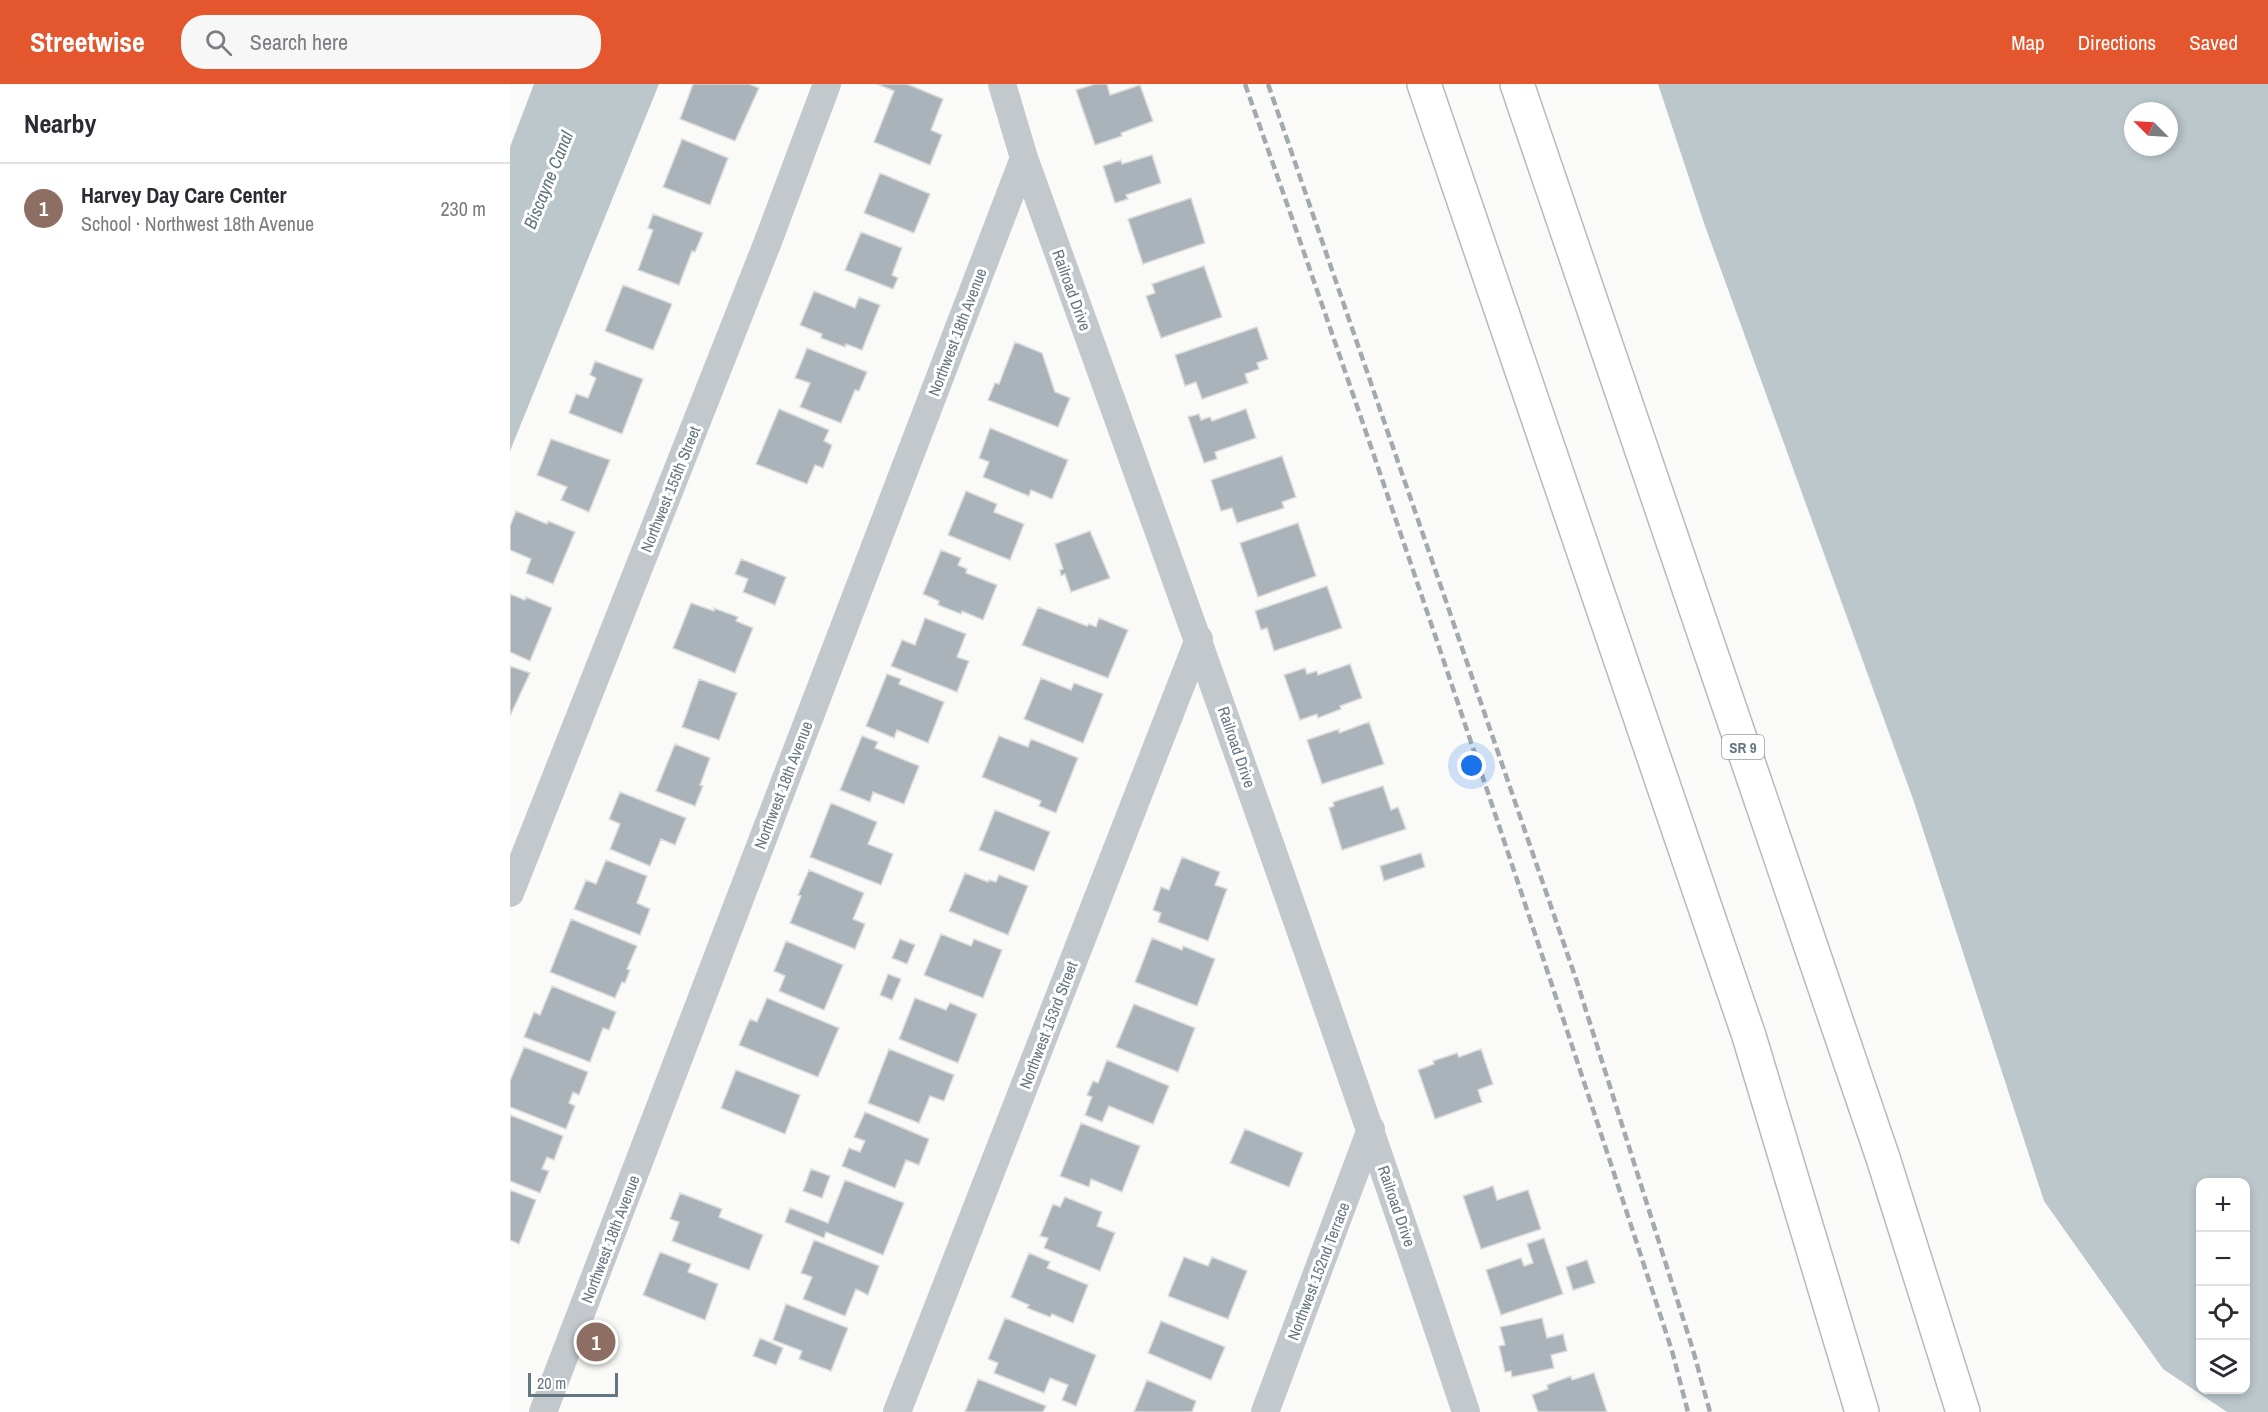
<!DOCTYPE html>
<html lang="en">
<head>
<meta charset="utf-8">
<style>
  body { margin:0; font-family:"Archivo Narrow",sans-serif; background:#f7f7f7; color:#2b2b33 }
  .controls { position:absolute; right:18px; bottom:18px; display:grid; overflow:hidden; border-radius:12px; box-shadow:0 3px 9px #0003 }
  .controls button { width:54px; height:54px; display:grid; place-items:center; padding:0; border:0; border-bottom:2px solid #e1e1e2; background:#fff; color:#2b2b33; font:30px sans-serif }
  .compass { position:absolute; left:1614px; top:18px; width:54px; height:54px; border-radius:50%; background:#fff; box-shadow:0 3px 9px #0003; rotate:294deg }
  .scale { position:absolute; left:18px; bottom:15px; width:90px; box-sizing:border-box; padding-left:6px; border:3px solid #657683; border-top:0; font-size:16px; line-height:21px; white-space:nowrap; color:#657683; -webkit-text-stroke:4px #fff; paint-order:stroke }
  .you { position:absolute; left:962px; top:682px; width:21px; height:21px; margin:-15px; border:4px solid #fff; border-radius:50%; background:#1a73e8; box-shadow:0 0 0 9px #1a73e833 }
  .badge { display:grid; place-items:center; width:39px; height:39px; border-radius:50%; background:#e4572e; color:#fff; font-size:20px; font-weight:700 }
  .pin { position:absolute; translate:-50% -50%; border:3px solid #fff; box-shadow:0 2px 6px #0006 }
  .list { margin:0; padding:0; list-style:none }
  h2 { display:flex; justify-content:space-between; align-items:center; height:78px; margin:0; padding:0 24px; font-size:26px }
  h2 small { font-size:20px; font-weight:400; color:#7c7c81 }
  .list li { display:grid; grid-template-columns:39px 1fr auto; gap:18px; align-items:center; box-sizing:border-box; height:90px; padding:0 24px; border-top:2px solid #e1e1e2 }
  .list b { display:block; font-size:22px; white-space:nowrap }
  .list p { margin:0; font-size:20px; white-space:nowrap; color:#7c7c81 }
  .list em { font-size:20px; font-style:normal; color:#7c7c81 }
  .icon { flex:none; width:33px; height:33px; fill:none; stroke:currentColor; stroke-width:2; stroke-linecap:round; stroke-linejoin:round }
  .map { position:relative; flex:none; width:1758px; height:1328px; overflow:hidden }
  header { display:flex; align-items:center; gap:36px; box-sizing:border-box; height:84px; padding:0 30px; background:#e4572e; color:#fff }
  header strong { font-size:28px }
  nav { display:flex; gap:33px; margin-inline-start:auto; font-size:21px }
  .search { width:420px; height:54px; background:#f7f7f7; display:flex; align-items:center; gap:15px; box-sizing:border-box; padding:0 21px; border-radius:24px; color:#7c7c81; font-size:22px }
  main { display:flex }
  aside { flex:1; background:#fff }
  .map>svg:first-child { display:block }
  .water { fill:#bbc7cb; fill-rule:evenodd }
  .building { fill:#aab3b9; stroke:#dcdcda; stroke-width:1.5 }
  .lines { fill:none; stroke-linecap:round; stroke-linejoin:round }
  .primary-casing { stroke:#b5babe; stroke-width:36 }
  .street { stroke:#c3c8cc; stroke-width:28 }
  .primary { stroke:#fff; stroke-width:33 }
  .rail { stroke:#a2aab0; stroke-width:4.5; stroke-dasharray:9 4.5; stroke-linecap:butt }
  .labels { text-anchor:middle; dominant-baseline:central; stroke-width:6; stroke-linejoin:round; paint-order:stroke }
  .shield { fill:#fff; stroke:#939fa8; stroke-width:1.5 }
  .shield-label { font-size:15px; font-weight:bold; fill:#657683 }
  .street-label { font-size:16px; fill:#657683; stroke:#fff }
  .water-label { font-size:18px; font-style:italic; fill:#60757c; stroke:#fff }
</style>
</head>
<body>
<header>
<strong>Streetwise</strong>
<div class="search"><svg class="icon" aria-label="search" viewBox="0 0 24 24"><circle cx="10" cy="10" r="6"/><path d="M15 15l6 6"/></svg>Search here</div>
<nav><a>Map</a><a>Directions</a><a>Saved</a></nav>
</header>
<main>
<aside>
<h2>Nearby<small></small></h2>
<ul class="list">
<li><span class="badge" style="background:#8d6e63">1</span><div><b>Harvey Day Care Center</b><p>School · Northwest 18th Avenue</p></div><em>230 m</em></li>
</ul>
</aside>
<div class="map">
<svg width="1758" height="1328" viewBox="0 0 1758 1328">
  <rect width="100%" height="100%" fill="#fafaf8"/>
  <!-- water -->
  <path class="water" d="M24,0H149L0,367V63Z
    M1148,0H1758V1328H1717L1653,1285L1534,1117L1403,715L1195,142ZM1623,27H1659V63H1623ZM1690,1098H1736V1306H1690Z"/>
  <!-- building -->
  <path class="building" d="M183,0H239L249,4L225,57L170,35Z
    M367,0H397L433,15L421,46L432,51L420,81L364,58L384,7Z
    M585,0H597L600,11L630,1L643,37L611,49L612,52L585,61L566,6Z
    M172,55L218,74L200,121L153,103Z
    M642,71L651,99L616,111L618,115L605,119L593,82L611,76L612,80Z
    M370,89L420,110L404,149L354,129Z
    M681,114L695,159L633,180L618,135Z
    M143,130L193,149L185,168L182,167L169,201L128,186L143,146L138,144Z
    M351,148L392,164L382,191L388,194L383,205L335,186Z
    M694,182L712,233L651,254L636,212L645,209L642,200Z
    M113,201L162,220L143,266L95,247Z
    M304,207L345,224L349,213L370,221L352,266L336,260L335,263L311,254L312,250L290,241Z
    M747,243L758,275L747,279L749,285L735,290L738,299L692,315L686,298L675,302L665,271Z
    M505,258L532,269L545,308L560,314L548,343L478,316L485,299L489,300Z
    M297,264L357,288L349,307L345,306L331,339L290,323L300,299L285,294Z
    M85,277L133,295L112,350L59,329L66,310L78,314L86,294L80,291Z
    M269,325L319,346L314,357L322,361L313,384L305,381L297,400L246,380Z
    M736,325L746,354L705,368L707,375L694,379L678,333L689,330L691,336L700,333L702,337Z
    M480,344L558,376L542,415L521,406L519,412L473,393L479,378L469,374Z
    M41,355L100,376L79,428L51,416L57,403L27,391Z
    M772,372L786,413L772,418L774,424L727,439L722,424L711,427L701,396Z
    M456,407L487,420L484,428L514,440L500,476L438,451Z
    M6,427L37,440L38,437L65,448L43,500L16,489L21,475L0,466V442Z
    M788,439L806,492L748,513L730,459Z
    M580,447L600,494L561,508L555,490L551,492L550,486L553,485L545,460Z
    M431,466L451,474L448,481L457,485L456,489L487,501L473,536L452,527L451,530L428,521L429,517L413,510Z
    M231,475L276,493L265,521L233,508L238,495L225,490Z
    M817,502L832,544L764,567L757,544L751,546L745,527Z
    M0,510L15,516L16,513L42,524L20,577L0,568Z
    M181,519L204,527V524L228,533L226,537L243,544L225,589L163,564Z
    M528,523L577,542L579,540L586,543L589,534L618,546L598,594L512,561Z
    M415,534L456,550L447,573L459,577L447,608L381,582L392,556L405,561Z
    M840,580L852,614L830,622L831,625L808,634L807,630L790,636L774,591L795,584L797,590L807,587L808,591Z
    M0,582L20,589L0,632Z
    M377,590L391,595L389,600L434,618L418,659L387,646L384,654L356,642Z
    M531,594L561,606L564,599L593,610L573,659L514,635Z
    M189,595L227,609L209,656L172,643Z
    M859,638L874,680L812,700L797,656L829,645V649Z
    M352,652L368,658L365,664L409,682L394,720L363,708L360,718L330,706Z
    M489,652L518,663L521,655L568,674L546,729L529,722L531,717L472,693Z
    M165,660L200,674L190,701L193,702L185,722L146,707Z
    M873,702L881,726L888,723L896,745L832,766L819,724L824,722L823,718Z
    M110,708L176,734L165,761L151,755L140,782L100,765L110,740L99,735Z
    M321,719L367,738L358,760L383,770L371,801L300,773Z
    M485,726L540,748L524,787L469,766Z
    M911,769L915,783L874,797L870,782Z
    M672,773L710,788L705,801L717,805L698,857L648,838L651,829L643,826L651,803L659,806Z
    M96,776L137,792L127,819L140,825L130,851L64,825L76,796L86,800Z
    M299,786L354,809L343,835L355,840L345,865L280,839L291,812L288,811Z
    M455,789L478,798L479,796L486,798L489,791L518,802L498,851L439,827Z
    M61,835L127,862L117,885L120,886L115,899L112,898L105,914L40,888Z
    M431,850L461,862L464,855L492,866L473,914L414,891Z
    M642,854L672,866L673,862L705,875L687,922L625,898Z
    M390,855L405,861L397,880L382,874Z
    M276,857L333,881L314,926L269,907L275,892L264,887Z
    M378,890L391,895L382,916L370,911Z
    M42,902L106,928L99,946L93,944L80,978L14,953L24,928L30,931Z
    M257,914L329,944L308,993L229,961L240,935L247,938Z
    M405,914L436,926L440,919L467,930L448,979L389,955Z
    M624,920L685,944L668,988L606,963Z
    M14,963L78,988L69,1011L63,1008L59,1019L65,1022L56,1045L0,1023V997Z
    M379,965L444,991L434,1017L420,1012L409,1039L358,1019Z
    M971,965L983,1000L968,1006L972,1018L925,1035L908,986L924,980L923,977L947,969L949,973Z
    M597,976L659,1002L643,1040L599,1022L592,1038L575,1031L582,1013L577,1011L583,997L588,999Z
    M226,986L290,1011L275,1050L211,1024Z
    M355,1028L419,1055L409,1081L396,1076L385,1104L332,1082L339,1064L350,1068L355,1057L344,1053Z
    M0,1031L53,1052L44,1076L37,1073L32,1085L39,1087L30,1109L0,1097Z
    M571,1039L630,1062L612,1108L581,1095L579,1103L550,1092Z
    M735,1045L793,1069L779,1103L720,1079Z
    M301,1085L320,1092L312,1114L293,1107Z
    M335,1096L394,1119L373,1171L316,1148L314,1154L275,1138L280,1124L318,1139Z
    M983,1102L987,1116L1018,1106L1031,1145L971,1165L953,1112Z
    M0,1106L26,1116L9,1160L0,1156Z
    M170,1109L212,1125L209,1133L253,1151L239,1186L162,1157L169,1138L160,1135Z
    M555,1113L592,1128L587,1142L605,1149L590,1187L534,1164L538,1154L530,1152L543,1120L550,1123Z
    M1034,1154L1053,1210L991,1231L976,1186L1011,1174L1014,1182L1023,1179L1017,1160Z
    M304,1156L369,1182L358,1211L346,1205L335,1232L293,1215L302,1193L291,1189Z
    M150,1168L181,1180L178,1188L208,1200L195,1236L133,1211Z
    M519,1169L540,1178L537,1184L578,1201L563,1239L542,1230L540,1233L517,1224L519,1221L501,1213Z
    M674,1173L698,1182L702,1173L737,1187L718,1235L658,1212Z
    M1077,1176L1085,1199L1063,1206L1056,1183Z
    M276,1220L338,1244L321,1287L289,1275L292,1267L263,1256Z
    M495,1234L586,1271L566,1322L552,1316L558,1301L540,1294L534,1309L484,1289L488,1279L478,1275Z
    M1032,1234L1037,1254L1053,1250L1057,1267L1041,1271L1044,1284L1002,1293L1001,1287L995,1288L989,1262L995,1261L990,1243Z
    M651,1237L715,1263L701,1296L638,1269Z
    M250,1254L273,1264L266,1281L243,1272Z
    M1084,1289L1097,1328H1028L1022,1311L1038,1305L1037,1301L1061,1292L1062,1296Z
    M468,1295L536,1322L533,1328H455Z
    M637,1296L686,1317L682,1328H624Z"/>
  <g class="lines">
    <defs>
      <path id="primary" d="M914,0L1239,952L1352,1328
        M1007,0L1373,1074L1453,1328"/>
    </defs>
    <!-- primary casing -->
    <use href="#primary" class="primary-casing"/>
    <!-- street -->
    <path class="street" d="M492,0L514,74C665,491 815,908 956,1328
      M0,809L257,160L317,0
      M33,1328L514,74
      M387,1328L689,555
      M755,1328L861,1045"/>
    <!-- primary -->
    <use href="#primary" class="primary"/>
    <!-- rail -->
    <path class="rail" d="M735,0C883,420 1024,843 1162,1267L1178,1328
      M758,0L1067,898L1183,1266L1200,1328"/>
  </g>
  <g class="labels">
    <!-- shield labels -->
    <rect class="shield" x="1212" y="651" width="42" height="24" rx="4.5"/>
    <g class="shield-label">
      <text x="1233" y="663">SR 9</text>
    </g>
    <!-- street labels -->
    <g class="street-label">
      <text transform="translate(562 206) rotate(70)">Railroad Drive</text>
      <text transform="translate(447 248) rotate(-69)">Northwest 18th Avenue</text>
      <text transform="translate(160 405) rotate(-68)">Northwest 155th Street</text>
      <text transform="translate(727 663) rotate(71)">Railroad Drive</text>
      <text transform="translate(273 701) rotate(-69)">Northwest 18th Avenue</text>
      <text transform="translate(538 941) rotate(-69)">Northwest 153rd Street</text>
      <text transform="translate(887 1122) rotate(71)">Railroad Drive</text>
      <text transform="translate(100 1155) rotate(-69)">Northwest 18th Avenue</text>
      <text transform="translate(808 1187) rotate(-69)">Northwest 152nd Terrace</text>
    </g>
    <!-- water labels -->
    <g class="water-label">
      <text transform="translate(38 96) rotate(-68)">Biscayne Canal</text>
    </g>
  </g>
</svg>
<div class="controls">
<button>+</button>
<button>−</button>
<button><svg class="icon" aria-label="locate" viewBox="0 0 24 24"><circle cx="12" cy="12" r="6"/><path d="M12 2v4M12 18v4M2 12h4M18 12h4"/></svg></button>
<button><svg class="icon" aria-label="layers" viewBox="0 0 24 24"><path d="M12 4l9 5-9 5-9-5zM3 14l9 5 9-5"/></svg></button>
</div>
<svg class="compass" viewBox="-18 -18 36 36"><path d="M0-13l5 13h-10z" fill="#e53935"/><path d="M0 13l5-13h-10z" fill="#7c7c81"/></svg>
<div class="scale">20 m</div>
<div class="you"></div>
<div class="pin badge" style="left:86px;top:1258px;background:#8d6e63">1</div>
</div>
</main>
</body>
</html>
